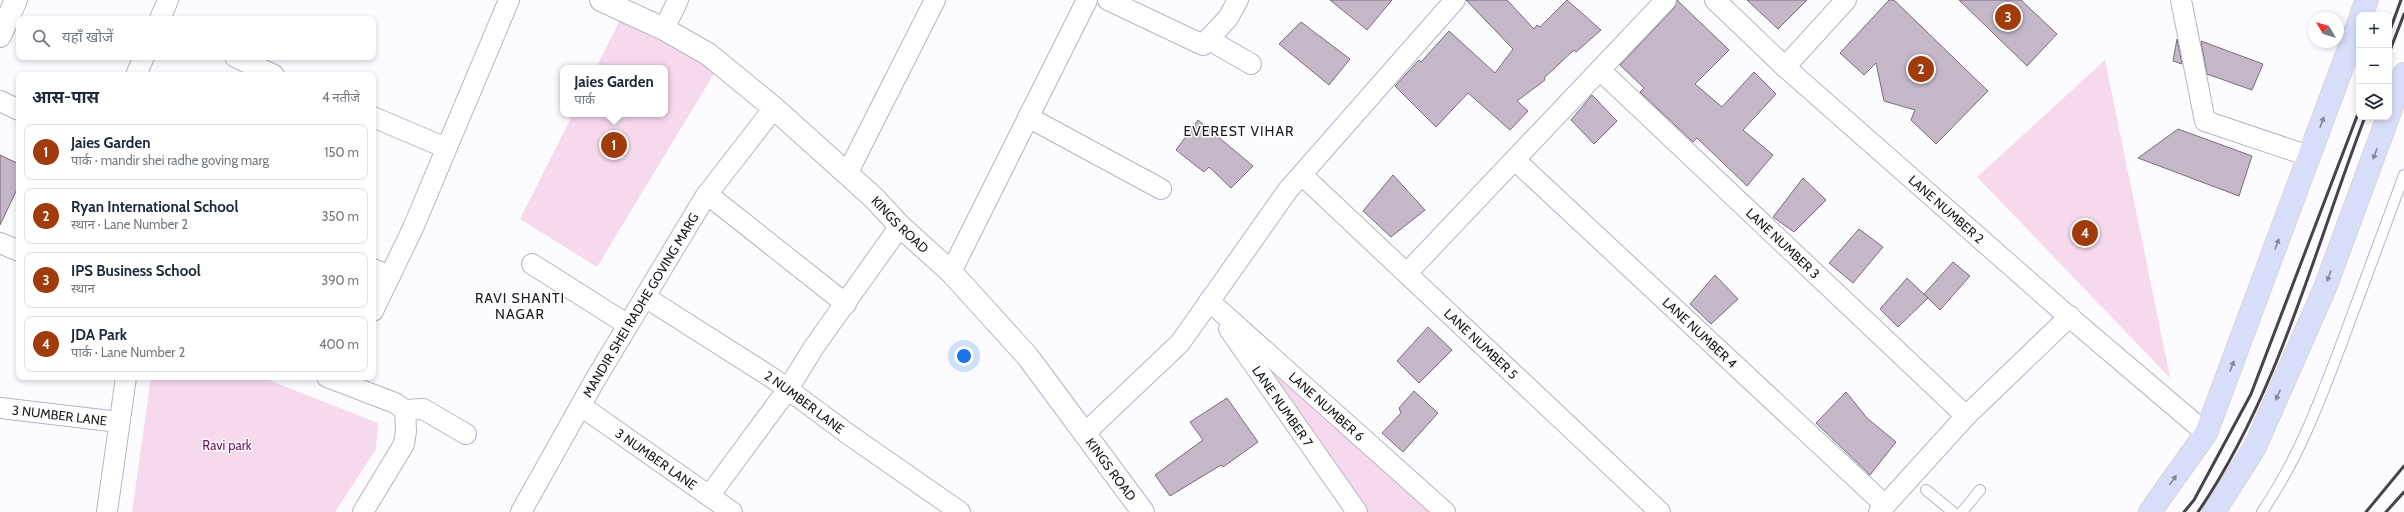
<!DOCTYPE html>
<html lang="hi">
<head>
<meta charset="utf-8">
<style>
  body { margin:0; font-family:Cabin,"Noto Sans Devanagari",sans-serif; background:#f6f6f7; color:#1f2937 }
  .controls { position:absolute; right:12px; top:12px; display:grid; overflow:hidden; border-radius:8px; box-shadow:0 2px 6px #0003 }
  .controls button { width:36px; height:36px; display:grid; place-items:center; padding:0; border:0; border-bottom:1px solid #e0e1e3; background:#fff; color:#1f2937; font:20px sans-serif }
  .compass { position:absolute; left:2308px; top:12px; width:36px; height:36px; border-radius:50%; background:#fff; box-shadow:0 2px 6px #0003; rotate:308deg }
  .you { position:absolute; left:964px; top:356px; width:14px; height:14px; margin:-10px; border:3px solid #fff; border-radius:50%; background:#1a73e8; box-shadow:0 0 0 6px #1a73e833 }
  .badge { display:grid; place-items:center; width:26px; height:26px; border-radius:50%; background:#a03b0b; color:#fff; font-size:13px; font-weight:700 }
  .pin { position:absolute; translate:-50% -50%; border:2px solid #fff; box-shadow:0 1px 4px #0006 }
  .popup { position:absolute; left:560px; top:65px; width:108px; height:52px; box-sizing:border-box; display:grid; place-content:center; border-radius:8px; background:#fff; filter:drop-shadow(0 1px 3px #0005); font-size:13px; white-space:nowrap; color:#747a83 }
  .popup b { font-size:15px; color:#1f2937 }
  .popup::after { content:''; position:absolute; left:50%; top:100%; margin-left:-8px; border:8px solid transparent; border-top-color:#fff }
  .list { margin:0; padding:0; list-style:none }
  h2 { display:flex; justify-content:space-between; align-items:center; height:52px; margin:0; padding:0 16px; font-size:17px }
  h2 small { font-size:13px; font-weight:400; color:#747a83 }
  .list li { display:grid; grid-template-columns:26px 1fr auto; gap:12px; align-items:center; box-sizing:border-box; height:56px; margin:0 8px 8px; padding:0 8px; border:1px solid #e0e1e3; border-radius:8px }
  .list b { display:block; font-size:15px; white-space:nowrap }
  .list p { margin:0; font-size:13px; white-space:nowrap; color:#747a83 }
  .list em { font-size:13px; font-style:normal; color:#747a83 }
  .icon { flex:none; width:22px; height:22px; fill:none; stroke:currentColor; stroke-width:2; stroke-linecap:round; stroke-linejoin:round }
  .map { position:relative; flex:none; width:2404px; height:512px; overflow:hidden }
  .search { position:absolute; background:#fff; box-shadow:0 2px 6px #0003; left:16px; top:16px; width:360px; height:44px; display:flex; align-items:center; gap:10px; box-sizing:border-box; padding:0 14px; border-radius:8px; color:#747a83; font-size:15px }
  .panel { position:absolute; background:#fff; box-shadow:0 2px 6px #0003; left:16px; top:72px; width:360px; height:308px; border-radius:8px }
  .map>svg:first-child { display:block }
  .green { fill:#f7d9ed }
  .building { fill:#c3b7c8; stroke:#796d7d }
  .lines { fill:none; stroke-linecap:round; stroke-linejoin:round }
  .service-casing { stroke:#b7b3c6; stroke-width:12 }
  .minor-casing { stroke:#b7b3c6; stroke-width:22 }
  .tertiary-casing { stroke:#b7b3c6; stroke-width:24 }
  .primary-casing { stroke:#d6d6d7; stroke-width:24 }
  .service { stroke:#fff; stroke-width:10 }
  .minor { stroke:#fff; stroke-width:20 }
  .tertiary { stroke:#fff; stroke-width:22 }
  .primary { stroke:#d8defa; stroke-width:22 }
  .rail { stroke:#45434a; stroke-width:3 }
  .oneway { fill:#838698 }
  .labels { text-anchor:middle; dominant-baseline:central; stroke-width:3; stroke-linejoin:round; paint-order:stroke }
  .street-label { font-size:13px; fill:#1c1a21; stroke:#fff }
  .park-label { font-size:13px; fill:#761562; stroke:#fff }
  .neighbourhood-label { font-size:14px; letter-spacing:1px; fill:#1c1a21; stroke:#fff }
</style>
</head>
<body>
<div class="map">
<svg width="2404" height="512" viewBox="0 0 2404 512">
  <rect width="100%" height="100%" fill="#fcfbff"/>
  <!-- green -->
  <path class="green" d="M629,2L715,72L597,267L520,219L573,114H665V68H596Z
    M2105,60L2169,372L2170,378L1977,177Z
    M1253,352L1429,512H1367Z
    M151,377H261L378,423L376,449L335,512H132Z"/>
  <!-- building -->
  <path class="building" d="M1330,0H1392L1367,30Z
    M1466,0H1507L1534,29L1537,25L1540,27L1567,0L1601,30L1576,52L1574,50L1544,78L1545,80L1517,101L1528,111L1510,130L1468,93L1436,127L1395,86L1419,60L1421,62L1449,31L1495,73L1513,49Z
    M1677,0L1729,50L1695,84L1722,107L1754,72L1776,94L1743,130L1773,155L1747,186L1697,138L1693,142L1640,92L1644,88L1620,65L1674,8Z
    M1747,0H1807L1778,29Z
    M1889,0H1894L1988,91L1936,144L1911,120L1915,110L1884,101L1876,63L1864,75L1840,53Z
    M1959,0H2021L2057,34L2027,66Z
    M1301,22L1350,59L1329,85L1279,44Z
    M2177,39L2182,64L2173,61Z
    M2201,41L2263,64L2252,90L2207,74Z
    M1592,95L1617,121L1594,144L1571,120Z
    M1198,120L1253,166L1231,188L1209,167L1204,172L1176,150Z
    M2178,129L2252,156L2239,196L2138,158Z
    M0,155L19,164V185L0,225Z
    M1393,175L1425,210L1391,237L1363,211Z
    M1803,178L1826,200L1794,232L1773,217Z
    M1859,229L1883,247L1853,283L1829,263Z
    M1953,262L1970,276L1940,310L1924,294Z
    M1715,275L1738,299L1711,324L1690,304Z
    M1907,278L1928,298L1898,327L1880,309Z
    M1428,327L1452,350L1419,383L1397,361Z
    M1414,391L1438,413L1403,452L1382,433L1401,413L1399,408Z
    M1846,392L1867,418L1896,442L1870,475L1816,423Z
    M1227,398L1258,442L1223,467L1221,465L1170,496L1155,475L1203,440L1190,422Z"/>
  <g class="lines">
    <defs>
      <path id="service" d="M1926,490L1953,512
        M1962,512L1980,490
        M2262,512C2299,458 2321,398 2344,337C2364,283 2384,229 2404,175"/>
      <g id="minor">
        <path d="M1108,0L1203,45L1228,18L1238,0"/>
        <path id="s1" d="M1715,0L1785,67L2060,309L2206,433"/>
        <path d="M2181,0L2205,121L2309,156"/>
        <path d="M160,19L168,0"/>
        <path d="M664,29L678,0"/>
        <path d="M1208,39L1251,64"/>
        <path d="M235,57L274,75"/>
        <path d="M1785,67L1846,0"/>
        <path id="s2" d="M1600,70L1966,416"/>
        <path d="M136,75L144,57"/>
        <path d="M0,101L19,110"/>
        <path d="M373,117L446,148"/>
        <path d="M1028,117L1161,189"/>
        <path id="s3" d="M1515,160L1885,505"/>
        <path d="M847,174L935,0"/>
        <path id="s4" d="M1302,175L1660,512"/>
        <path d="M707,194L846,304"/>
        <path d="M0,243L19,251"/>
        <path d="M532,264L628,325"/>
        <path d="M373,269L390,276"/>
        <path d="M951,272L1087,0"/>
        <path d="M1407,273L1666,0"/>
        <path id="s5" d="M645,297L774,379L848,434L960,512"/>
        <path id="s6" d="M1209,301L1445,512"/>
        <path d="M373,311L413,228L509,0"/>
        <path id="s7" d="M1229,329L1357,512"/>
        <path d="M327,377L395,403L405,410L406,431L404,444L363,512"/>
        <path id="s8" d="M581,406L732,512"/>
        <path id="s9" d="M0,408L119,422"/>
        <path d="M405,410L423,409L466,434"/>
        <path d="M1085,433L1180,343L1288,190L1455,0"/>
        <path d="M709,496L788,389L814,347L900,226"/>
        <path d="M107,512L126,377"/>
        <path id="s10" d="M521,512L595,380L705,197L774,108"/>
        <path d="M1879,512L1966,416L2070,316"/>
      </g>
      <g id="tertiary">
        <path id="s11" d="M601,0L664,29L708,54L774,108L874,198L900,226L951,272L1028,357L1143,512"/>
        <path d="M0,36L16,0"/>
      </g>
      <path id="primary" d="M2361,15L2367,0
        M2389,114L2404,74
        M2150,512L2206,433L2359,22
        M2214,512L2255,447L2325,288L2388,117"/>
    </defs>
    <!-- service casing -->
    <use href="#service" class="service-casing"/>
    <!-- minor casing -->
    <use href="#minor" class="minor-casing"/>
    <!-- tertiary casing -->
    <use href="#tertiary" class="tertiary-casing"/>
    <!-- primary casing -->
    <use href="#primary" class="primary-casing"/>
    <!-- service -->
    <use href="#service" class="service"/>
    <!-- minor -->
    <use href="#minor" class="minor"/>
    <!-- tertiary -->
    <use href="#tertiary" class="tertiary"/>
    <!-- primary -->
    <use href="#primary" class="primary"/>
    <!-- rail -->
    <path class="rail" d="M2389,33L2401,0
      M2389,53L2404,14
      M2184,512L2194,500L2251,394L2359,111
      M2198,512C2279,393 2314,250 2365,117
      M2366,512L2404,466
      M2386,512L2404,492"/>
  </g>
  <!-- one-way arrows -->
  <defs><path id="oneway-solid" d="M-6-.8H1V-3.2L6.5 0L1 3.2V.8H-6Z"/></defs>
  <g class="oneway">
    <use href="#oneway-solid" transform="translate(2322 122) rotate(-70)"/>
    <use href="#oneway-solid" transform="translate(2375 154) rotate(110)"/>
    <use href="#oneway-solid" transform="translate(2277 244) rotate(-70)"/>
    <use href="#oneway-solid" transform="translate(2329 276) rotate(110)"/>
    <use href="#oneway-solid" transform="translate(2232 366) rotate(-70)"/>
    <use href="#oneway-solid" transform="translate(2278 395) rotate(114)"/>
    <use href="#oneway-solid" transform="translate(2173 480) rotate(-54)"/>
  </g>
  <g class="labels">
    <!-- street labels -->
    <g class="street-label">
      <text stroke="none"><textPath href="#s1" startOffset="312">LANE NUMBER 2</textPath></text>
      <text stroke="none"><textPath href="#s11" startOffset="377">KINGS ROAD</textPath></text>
      <text stroke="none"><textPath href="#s2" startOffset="252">LANE NUMBER 3</textPath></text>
      <text stroke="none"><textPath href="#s10" startOffset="239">MANDIR SHEI RADHE GOVING MARG</textPath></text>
      <text stroke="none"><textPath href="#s3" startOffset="253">LANE NUMBER 4</textPath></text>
      <text stroke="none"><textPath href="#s4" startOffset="246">LANE NUMBER 5</textPath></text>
      <text stroke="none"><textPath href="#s5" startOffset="191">2 NUMBER LANE</textPath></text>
      <text stroke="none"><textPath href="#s7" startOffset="94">LANE NUMBER 7</textPath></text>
      <text stroke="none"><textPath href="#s6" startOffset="158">LANE NUMBER 6</textPath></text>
      <text stroke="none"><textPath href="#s9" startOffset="60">3 NUMBER LANE</textPath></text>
      <text stroke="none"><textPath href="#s8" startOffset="92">3 NUMBER LANE</textPath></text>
      <text stroke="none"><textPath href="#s11" startOffset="701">KINGS ROAD</textPath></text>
    </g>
    <!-- park labels -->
    <g class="park-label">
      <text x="227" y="445">Ravi park</text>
    </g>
    <!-- neighbourhood labels -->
    <g class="neighbourhood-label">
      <text x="1239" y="131">EVEREST VIHAR</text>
      <text x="520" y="298">RAVI SHANTI<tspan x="520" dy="16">NAGAR</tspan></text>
    </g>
  </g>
</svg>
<div class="controls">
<button>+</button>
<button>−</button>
<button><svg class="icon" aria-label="layers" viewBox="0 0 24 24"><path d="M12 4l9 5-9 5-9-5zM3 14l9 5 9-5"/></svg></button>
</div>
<svg class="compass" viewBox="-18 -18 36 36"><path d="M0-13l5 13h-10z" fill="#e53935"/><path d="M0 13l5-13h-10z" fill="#747a83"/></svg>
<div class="you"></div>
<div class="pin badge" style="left:614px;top:145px">1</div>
<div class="popup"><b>Jaies Garden</b>पार्क</div>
<div class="pin badge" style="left:1921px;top:69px">2</div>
<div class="pin badge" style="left:2008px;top:17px">3</div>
<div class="pin badge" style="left:2085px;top:233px">4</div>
<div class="search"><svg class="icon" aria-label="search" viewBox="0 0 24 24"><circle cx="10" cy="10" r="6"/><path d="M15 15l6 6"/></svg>यहाँ खोजें</div>
<section class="panel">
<h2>आस-पास<small>4 नतीजे</small></h2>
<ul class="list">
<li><span class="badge">1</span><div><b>Jaies Garden</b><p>पार्क · mandir shei radhe goving marg</p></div><em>150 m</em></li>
<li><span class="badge">2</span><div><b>Ryan International School</b><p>स्थान · Lane Number 2</p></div><em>350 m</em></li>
<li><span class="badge">3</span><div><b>IPS Business School</b><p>स्थान</p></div><em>390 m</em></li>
<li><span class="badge">4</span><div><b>JDA Park</b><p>पार्क · Lane Number 2</p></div><em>400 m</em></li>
</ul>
</section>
</div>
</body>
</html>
